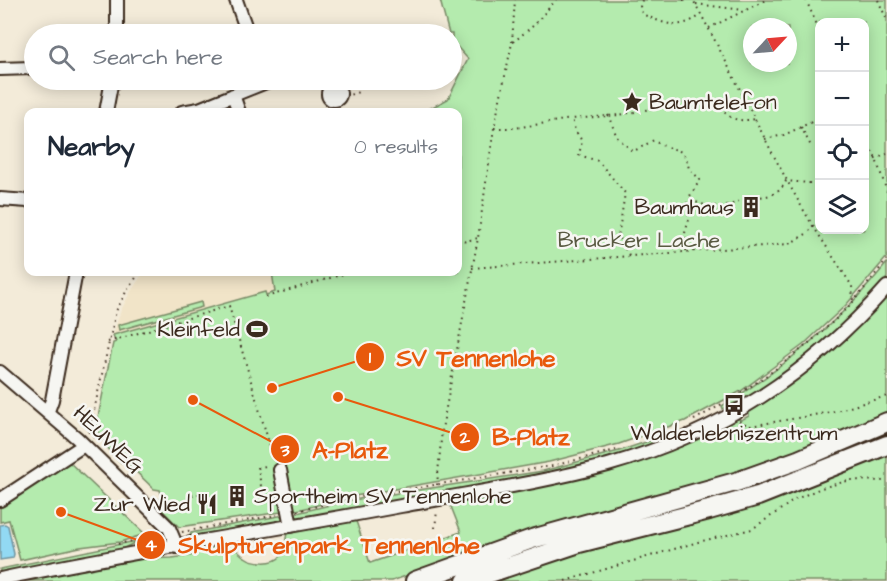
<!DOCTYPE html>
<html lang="en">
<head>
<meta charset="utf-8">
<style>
  body { margin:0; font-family:"Architects Daughter",sans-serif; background:#f2f2f3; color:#1f2937 }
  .controls { position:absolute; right:18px; top:18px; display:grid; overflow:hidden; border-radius:12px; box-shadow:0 3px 15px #0003 }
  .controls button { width:54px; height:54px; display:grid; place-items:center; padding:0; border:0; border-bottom:2px solid #e0e1e3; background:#fff; color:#1f2937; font:30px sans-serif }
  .compass { position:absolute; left:743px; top:18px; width:54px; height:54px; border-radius:50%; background:#fff; box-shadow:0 3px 15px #0003; rotate:64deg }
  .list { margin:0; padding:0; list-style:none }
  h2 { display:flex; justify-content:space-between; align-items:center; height:78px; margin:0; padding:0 24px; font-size:26px }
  h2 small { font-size:20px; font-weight:400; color:#747a83 }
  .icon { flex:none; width:33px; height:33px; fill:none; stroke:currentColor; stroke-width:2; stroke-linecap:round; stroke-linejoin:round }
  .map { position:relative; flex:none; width:887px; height:581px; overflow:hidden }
  .search { position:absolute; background:#fff; box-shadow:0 3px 15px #0003; left:24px; top:24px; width:438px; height:66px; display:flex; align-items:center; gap:15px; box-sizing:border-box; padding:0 21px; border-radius:33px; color:#747a83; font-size:22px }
  .panel { position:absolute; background:#fff; box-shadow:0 3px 15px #0003; left:24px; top:108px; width:438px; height:168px; border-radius:12px }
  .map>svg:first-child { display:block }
  .built { fill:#f1e4c8 }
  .green { fill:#b4ebae; stroke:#788a66; stroke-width:1.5; fill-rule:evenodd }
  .water { fill:#92d9f3; stroke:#6f939e; stroke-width:1.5 }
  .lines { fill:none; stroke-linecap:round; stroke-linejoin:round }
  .minor-casing { stroke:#3b2a1e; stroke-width:16 }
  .highway-casing { stroke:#3b2a1e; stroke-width:22 }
  .path { stroke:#3b2a1e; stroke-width:2; stroke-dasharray:1.5 4.5; stroke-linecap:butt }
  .minor { stroke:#f6f6f2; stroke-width:12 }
  .highway { stroke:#f6f6f2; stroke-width:18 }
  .labels { text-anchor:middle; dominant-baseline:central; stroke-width:5; stroke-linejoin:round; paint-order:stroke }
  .poi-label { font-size:22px; fill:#3b2a1e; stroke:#f6f6f2; text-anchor:end }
  .park-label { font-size:22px; fill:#595a42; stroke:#f6f6f2 }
  .street-label { font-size:22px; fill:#3b2a1e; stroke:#f6f6f2 }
  .leader { fill:none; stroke:#e8590c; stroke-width:2 }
  .callout-dot { fill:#e8590c; stroke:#f6f6f2; stroke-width:2 }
  .mark-label { font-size:18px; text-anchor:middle; font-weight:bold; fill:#fff }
  .callout-label { font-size:24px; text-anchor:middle; font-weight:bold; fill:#e8590c; stroke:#f6f6f2; stroke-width:5; stroke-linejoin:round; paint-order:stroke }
</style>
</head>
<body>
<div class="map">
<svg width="887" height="581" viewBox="0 0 887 581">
  <rect width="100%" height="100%" fill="#f3ebd9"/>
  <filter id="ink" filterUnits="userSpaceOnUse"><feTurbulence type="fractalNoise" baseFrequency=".0167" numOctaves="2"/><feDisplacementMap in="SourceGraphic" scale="12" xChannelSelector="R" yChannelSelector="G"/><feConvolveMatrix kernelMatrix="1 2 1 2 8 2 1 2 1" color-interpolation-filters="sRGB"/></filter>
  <g filter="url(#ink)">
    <!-- built -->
    <path class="built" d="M144,272H272L276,292L227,302L113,335L121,310L131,291Z"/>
    <!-- green -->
    <path class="green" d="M440,0H887V257L846,305L803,345L741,391L685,421L619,444L549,462L349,497L302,509L179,527L159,507L161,505L159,499L162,497L160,490L154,489L129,465L120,462L111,453L96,427L113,343L116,342L113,335L265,292L266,295L275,292L272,272H458V112H423L448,99L468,59L452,41V34H449ZM820,22H864V230H820ZM752,27H788V63H752Z
      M887,263V278L845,324L796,366L742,402L740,400L723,409L722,406C786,367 840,321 887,263Z
      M887,295V414L787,457L642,501L606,509L538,528L392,581H21L141,559L172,558L195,555L205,549L231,543C235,548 239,554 245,557C253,563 274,565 281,556C286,551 285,540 287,533L356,521L370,563L461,532L450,504L653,457L683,446L736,418L741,420L749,416V411C800,379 848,343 887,295Z
      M201,302L202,307L119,330L118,325Z
      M664,436L665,440L596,462L544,475L295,520L293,514L346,501L543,471L619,451Z
      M887,452V581H484Z
      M69,462L145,534L120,542L80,547L20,560L9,520L0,522V506Z
      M284,515L281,522L190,536L191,533Z
      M160,536L134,543L116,552L0,574V569Z"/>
    <!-- water -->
    <path class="water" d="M5,524L8,526L14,554L13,558L0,560V525Z"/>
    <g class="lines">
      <defs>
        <path id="minor" d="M117,0V34
          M236,0L248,34
          M353,34L357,32
          M0,69L32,68
          M328 94a6 6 0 1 1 12 0a6 6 0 1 1-12 0Z
          M233,95L239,112
          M106,112L112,80
          M182,112L199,109L271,80
          M0,199L28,201
          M0,372L77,438L169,528L177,547
          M48,411L52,400L76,272
          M280,470L291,526
          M0,500L84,445
          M0,579C133,551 268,531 401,506C469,493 541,483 608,465C721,433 810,374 887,287"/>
        <path id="highway" d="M415,581L532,539L739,481L798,460L887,422
          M466,581L579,543L709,510L758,496L887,445"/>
      </defs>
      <!-- minor casing -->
      <use href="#minor" class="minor-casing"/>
      <!-- highway casing -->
      <use href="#highway" class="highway-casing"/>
      <!-- path -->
      <path class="path" d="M642,0L640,6L642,14C666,24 678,31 701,15
        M683,0H685
        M806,0L820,32
        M878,0L887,20
        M696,4L743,10
        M709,28L766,0
        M512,42L515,0
        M339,98L359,92
        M608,115L617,137L631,150H636L654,140C663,148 672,147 681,152C687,156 687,165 690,170C693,174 697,175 700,180L690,196V199C701,206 719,208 732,204C736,203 740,200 745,199C761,195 777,200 786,181L820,184
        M801,127L812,148
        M494,128H515L571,119
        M864,135L876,159L887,192
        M765,139L784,135L820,118
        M864,164L887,154
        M813,226L852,286L853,301
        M458,243L478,238
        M686,251L685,233L689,220L687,203L690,199
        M629,255L618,237L625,193L598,161L579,155L582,141L575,130L572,119L619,115L681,103L717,104C730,120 736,122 756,119
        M472,268L789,244L808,233L813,226C769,153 735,75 693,0
        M266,297L350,272
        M108,342L229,306L274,460
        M694,420C751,389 807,350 852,303C864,289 875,274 887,260
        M739,421L750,426L792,419L836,411L887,396
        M89,433L116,311L126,292L140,272
        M93,438L106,432
        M437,485L442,429L478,238L494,128L512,43L533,26L556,0
        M261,486L258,468L269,465
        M178,507L194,494H198
        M297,511L347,499L552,466L616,450
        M435,528L437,511
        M182,532L277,515
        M118,544L162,535
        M565,581L698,542L752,529L796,499L821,488L851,480L887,481"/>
      <!-- minor -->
      <use href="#minor" class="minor"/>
      <!-- highway -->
      <use href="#highway" class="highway"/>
    </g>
  </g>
  <!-- icons -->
  <defs>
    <symbol id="sight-bare" viewBox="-9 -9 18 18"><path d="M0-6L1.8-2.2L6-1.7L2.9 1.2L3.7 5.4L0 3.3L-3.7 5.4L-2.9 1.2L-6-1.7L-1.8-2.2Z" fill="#3b2a1e" stroke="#f6f6f2" stroke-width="2.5" paint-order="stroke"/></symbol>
    <symbol id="building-bare" viewBox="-9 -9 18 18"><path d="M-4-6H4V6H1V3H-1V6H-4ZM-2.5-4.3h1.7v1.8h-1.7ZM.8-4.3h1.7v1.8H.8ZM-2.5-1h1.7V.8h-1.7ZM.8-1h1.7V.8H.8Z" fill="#3b2a1e" stroke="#f6f6f2" stroke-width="2.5" paint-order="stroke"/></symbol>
    <symbol id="stadium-bare" viewBox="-9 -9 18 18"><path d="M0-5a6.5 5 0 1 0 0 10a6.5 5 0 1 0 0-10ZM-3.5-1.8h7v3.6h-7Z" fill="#3b2a1e" stroke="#f6f6f2" stroke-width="2.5" paint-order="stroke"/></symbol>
    <symbol id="bus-bare" viewBox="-9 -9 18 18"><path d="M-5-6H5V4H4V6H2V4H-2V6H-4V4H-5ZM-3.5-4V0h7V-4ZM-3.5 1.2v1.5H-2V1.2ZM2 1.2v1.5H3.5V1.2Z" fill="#3b2a1e" stroke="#f6f6f2" stroke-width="2.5" paint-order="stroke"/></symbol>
    <symbol id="restaurant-bare" viewBox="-9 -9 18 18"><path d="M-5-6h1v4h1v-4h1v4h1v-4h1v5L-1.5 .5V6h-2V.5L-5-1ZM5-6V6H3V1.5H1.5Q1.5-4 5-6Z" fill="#3b2a1e" stroke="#f6f6f2" stroke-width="2.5" paint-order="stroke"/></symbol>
  </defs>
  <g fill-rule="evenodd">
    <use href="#sight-bare" x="617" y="87" width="30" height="30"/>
    <use href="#building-bare" x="736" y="192" width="30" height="30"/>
    <use href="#stadium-bare" x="242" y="314" width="30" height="30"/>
    <use href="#bus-bare" x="719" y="390" width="30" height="30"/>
    <use href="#building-bare" x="222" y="481" width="30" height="30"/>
    <use href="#restaurant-bare" x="192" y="489" width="30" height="30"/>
  </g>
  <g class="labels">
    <!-- poi labels -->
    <g class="poi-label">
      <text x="649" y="102" text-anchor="start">Baumtelefon</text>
      <text x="734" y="207">Baumhaus</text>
      <text x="240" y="329">Kleinfeld</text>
      <text x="734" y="433" text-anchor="middle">Walderlebniszentrum</text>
      <text x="254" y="496" text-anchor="start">Sportheim SV Tennenlohe</text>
      <text x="190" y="504">Zur Wied</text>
    </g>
    <!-- park labels -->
    <g class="park-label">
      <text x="639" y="240">Brucker Lache</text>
    </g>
    <!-- street labels -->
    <g class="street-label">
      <text transform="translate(108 440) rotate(44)">HEUWEG</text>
    </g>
  </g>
  <!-- callouts -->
  <path class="leader" d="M272 388L370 357M338 397L465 437M193 400L285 449M61 512L151 545"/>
  <g class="callout-dot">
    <circle cx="272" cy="388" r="6"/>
    <circle cx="338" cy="397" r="6"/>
    <circle cx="193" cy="400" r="6"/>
    <circle cx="61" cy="512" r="6"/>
    <circle cx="370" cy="357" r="15"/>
    <circle cx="465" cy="437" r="15"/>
    <circle cx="285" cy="449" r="15"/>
    <circle cx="151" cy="545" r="15"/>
  </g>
  <g class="mark-label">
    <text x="370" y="363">1</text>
    <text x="465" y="443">2</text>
    <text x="285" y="456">3</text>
    <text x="151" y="551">4</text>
  </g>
  <g class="callout-label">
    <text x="476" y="366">SV Tennenlohe</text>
    <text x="531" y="445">B-Platz</text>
    <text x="350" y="458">A-Platz</text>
    <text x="329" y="553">Skulpturenpark Tennenlohe</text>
  </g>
</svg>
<div class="controls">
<button>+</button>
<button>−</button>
<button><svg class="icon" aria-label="locate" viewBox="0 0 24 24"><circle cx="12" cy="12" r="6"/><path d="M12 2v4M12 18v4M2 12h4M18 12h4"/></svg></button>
<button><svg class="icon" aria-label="layers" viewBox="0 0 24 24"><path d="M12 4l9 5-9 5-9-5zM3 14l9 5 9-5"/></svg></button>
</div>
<svg class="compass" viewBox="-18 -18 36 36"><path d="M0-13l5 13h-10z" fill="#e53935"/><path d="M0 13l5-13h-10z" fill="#747a83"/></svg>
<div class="search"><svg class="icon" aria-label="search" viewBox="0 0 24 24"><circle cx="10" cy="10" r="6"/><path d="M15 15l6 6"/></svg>Search here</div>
<section class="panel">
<h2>Nearby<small>0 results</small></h2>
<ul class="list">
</ul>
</section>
</div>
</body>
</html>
